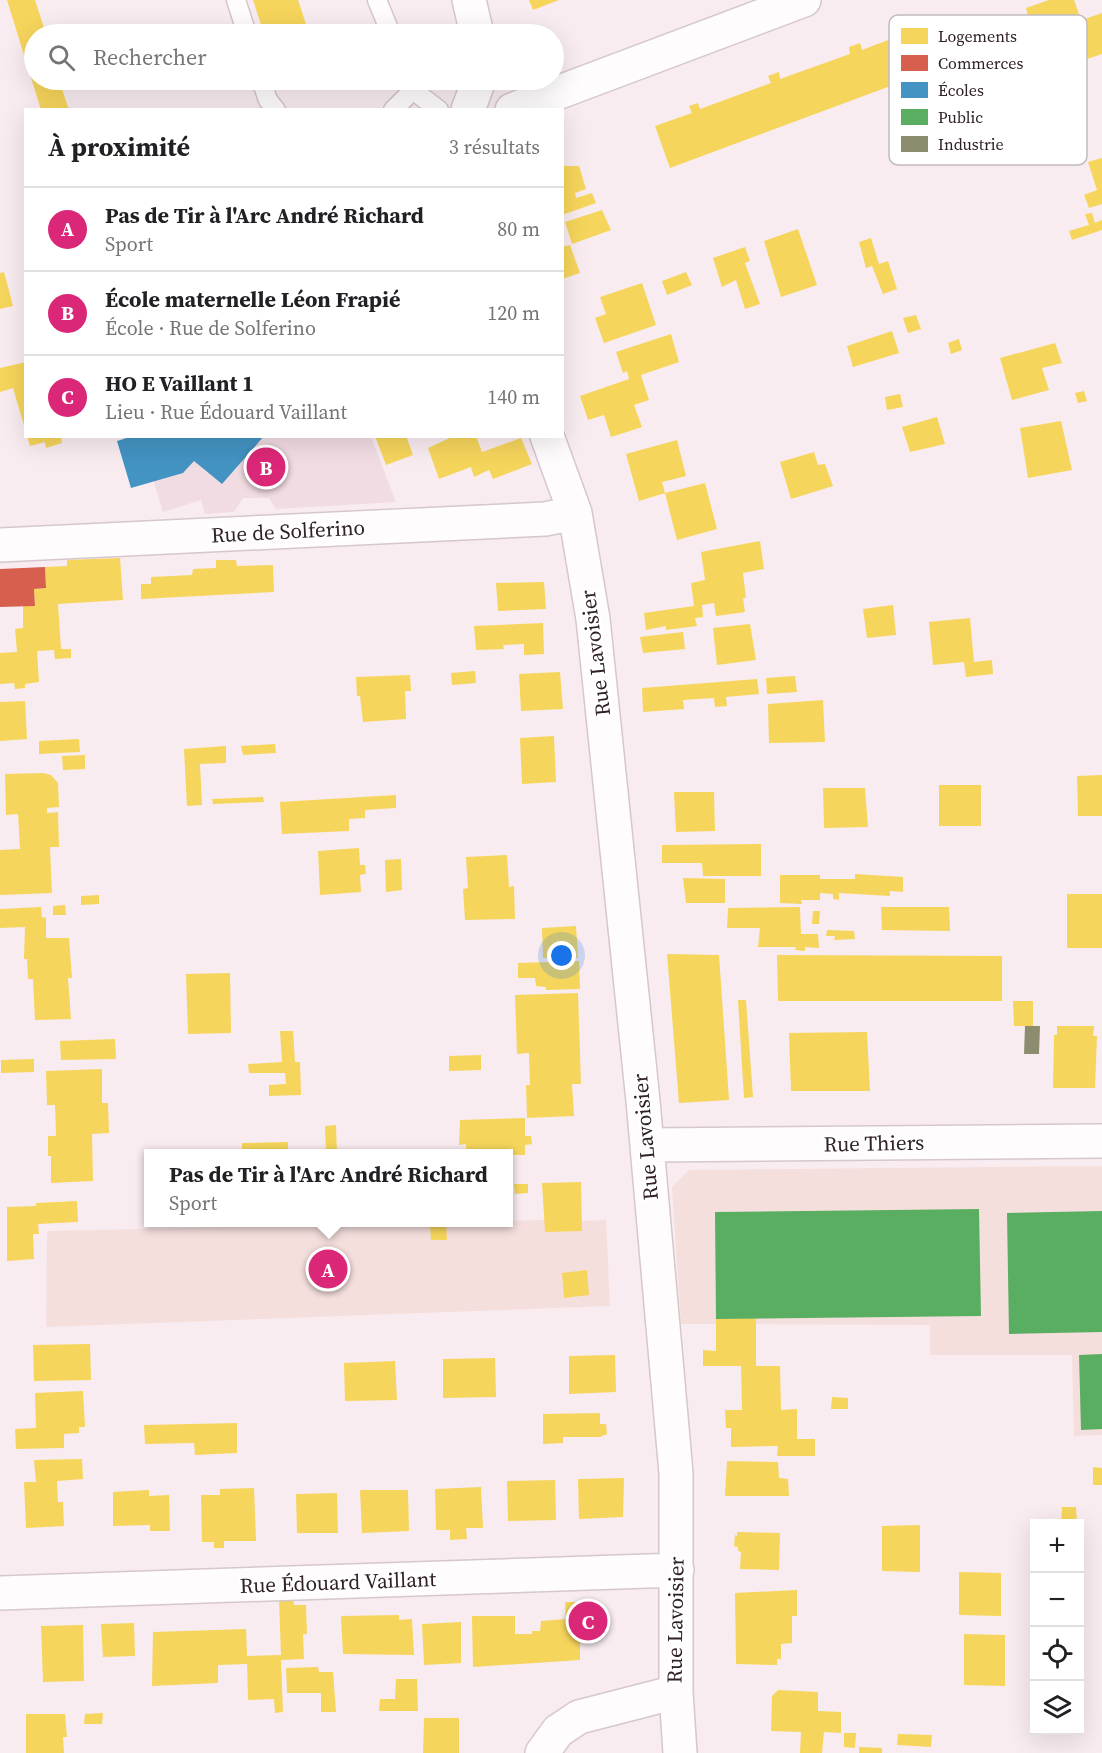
<!DOCTYPE html>
<html lang="fr">
<head>
<meta charset="utf-8">
<style>
  body { margin:0; font-family:"Source Serif 4",serif; background:#f2f2f2; color:#202124 }
  .controls { position:absolute; right:18px; bottom:18px; display:grid; overflow:hidden; border-radius:0px; box-shadow:0 6px 24px #0002 }
  .controls button { width:54px; height:54px; display:grid; place-items:center; padding:0; border:0; border-bottom:2px solid #e0e0e0; background:#fff; color:#202124; font:30px sans-serif }
  .you { position:absolute; left:562px; top:956px; width:21px; height:21px; margin:-15px; border:4px solid #fff; border-radius:50%; background:#1a73e8; box-shadow:0 0 0 9px #1a73e833 }
  .badge { display:grid; place-items:center; width:39px; height:39px; border-radius:50%; background:#db2777; color:#fff; font-size:20px; font-weight:700 }
  .pin { position:absolute; translate:-50% -50%; border:3px solid #fff; box-shadow:0 2px 6px #0006 }
  .popup { position:absolute; left:144px; top:1149px; width:369px; height:78px; box-sizing:border-box; display:grid; place-content:center; border-radius:0px; background:#fff; filter:drop-shadow(0 2px 4px #0005); font-size:20px; white-space:nowrap; color:#757577 }
  .popup b { font-size:22px; color:#202124 }
  .popup::after { content:''; position:absolute; left:50%; top:100%; margin-left:-12px; border:12px solid transparent; border-top-color:#fff }
  .list { margin:0; padding:0; list-style:none }
  h2 { display:flex; justify-content:space-between; align-items:center; height:78px; margin:0; padding:0 24px; font-size:26px }
  h2 small { font-size:20px; font-weight:400; color:#757577 }
  .list li { display:grid; grid-template-columns:39px 1fr auto; gap:18px; align-items:center; box-sizing:border-box; height:84px; padding:0 24px; border-top:2px solid #e0e0e0 }
  .list b { display:block; font-size:22px; white-space:nowrap }
  .list p { margin:0; font-size:20px; white-space:nowrap; color:#757577 }
  .list em { font-size:20px; font-style:normal; color:#757577 }
  .icon { flex:none; width:33px; height:33px; fill:none; stroke:currentColor; stroke-width:2; stroke-linecap:round; stroke-linejoin:round }
  .map { position:relative; flex:none; width:1102px; height:1753px; overflow:hidden }
  .search { position:absolute; background:#fff; box-shadow:0 6px 24px #0002; left:24px; top:24px; width:540px; height:66px; display:flex; align-items:center; gap:15px; box-sizing:border-box; padding:0 21px; border-radius:33px; color:#757577; font-size:22px }
  .panel { position:absolute; background:#fff; box-shadow:0 6px 24px #0002; left:24px; top:108px; width:540px; height:330px; border-radius:0px }
  .map>svg:first-child { display:block }
  .built { fill:#f2dce3 }
  .green { fill:#f5dfdd }
  .homes { fill:#f6d55c }
  .shops { fill:#d6604d }
  .schools { fill:#4393c3 }
  .public { fill:#5aae61 }
  .industry { fill:#8c8c6e }
  .lines { fill:none; stroke-linecap:round; stroke-linejoin:round }
  .lane-casing { stroke:#d5c7cc; stroke-width:21 }
  .street-casing { stroke:#d5c7cc; stroke-width:36 }
  .lane { stroke:#fefcfd; stroke-width:18 }
  .street { stroke:#fefcfd; stroke-width:33 }
  .labels { text-anchor:middle; dominant-baseline:central; stroke-width:6; stroke-linejoin:round; paint-order:stroke }
  .street-label { font-size:21px; fill:#302127; stroke:#fff }
  .key { fill:#fff; stroke:#c1bcbe; stroke-width:1.5 }
  .key-label { font-size:16px; fill:#302127 }
</style>
</head>
<body>
<div class="map">
<svg width="1102" height="1753" viewBox="0 0 1102 1753">
  <rect width="100%" height="100%" fill="#f9ecf0"/>
  <!-- built -->
  <path class="built" d="M140,437H371L396,502L276,509L269,498H243L234,512L205,514L201,500L163,512Z"/>
  <!-- green -->
  <path class="green" d="M1102,1166V1435L1074,1436L1072,1355H930V1325L681,1324L672,1187L689,1170Z
    M545,1220L581,1221L606,1220L610,1306L46,1327L47,1231Z"/>
  <!-- homes -->
  <path class="homes" d="M7,0H35L46,34H34V80H59L69,110H41Z
    M253,0H298L306,24L273,34H264Z
    M529,0H559L533,10Z
    M1049,0H1074L1080,17L1040,30L1036,18L1029,20L1026,8Z
    M1102,13V54L1069,65L1056,29Z
    M896,37L912,78L670,168L655,126L692,113L689,106L698,103L700,109L771,83L768,76L779,72L780,79L850,54L849,47L860,43L862,50Z
    M1081,64L1085,74L1080,75L1083,89L1071,93L1063,71Z
    M1071,102L1075,114L1042,124L1039,113Z
    M1102,158V204L1089,208L1084,195L1097,190L1088,162Z
    M562,161L565,166H579L586,189L575,193L576,198L592,193L596,203L562,215Z
    M602,210L611,230L572,244L565,222Z
    M1092,213L1095,223L1102,220V230L1072,240L1069,231L1089,225L1085,214Z
    M798,229L817,285L781,297L764,241Z
    M871,238L879,264L888,261L897,289L883,294L872,266L866,268L859,242Z
    M570,245L580,273L562,279V247Z
    M745,247L750,261L745,263L760,304L745,309L736,280L722,287L713,258Z
    M4,272L13,306L0,309V273Z
    M686,272L692,285L667,295L662,281Z
    M642,283L656,325L604,343L595,318L606,314L600,297Z
    M916,315L921,329L908,333L903,318Z
    M892,331L899,353L853,367L847,346Z
    M671,334L679,362L641,375L649,400L634,405L642,427L611,437L604,415L588,420L580,396L629,379L627,371L623,373L616,352Z
    M959,339L962,350L951,354L948,343Z
    M1055,343L1062,363L1042,368L1049,390L1012,400L1000,358Z
    M26,362V429H25L13,388L0,392V368Z
    M1084,391L1087,401L1078,403L1075,393Z
    M900,394L903,407L887,410L885,397Z
    M937,417L945,444L910,452L902,427Z
    M1061,421L1072,470L1028,478L1020,428Z
    M27,436H61L62,443L46,448L45,442L30,446Z
    M375,436H406L413,455L386,465Z
    M454,436H476L482,452L521,438L532,464L493,479L489,470L474,477L471,467L439,479L428,448Z
    M677,440L686,476L662,482L665,493L639,501L626,454Z
    M814,452L818,465L825,464L833,486L791,499L780,462Z
    M705,483L717,529L677,540L665,493Z
    M760,541L764,569L743,573L746,598H743L745,612L716,616L714,603L702,605L703,617L695,618L697,626L666,630V626L646,630L644,613L694,606L691,583L705,580L701,552Z
    M120,558L123,600L58,604L61,649H71V658L55,659L54,650L37,651L39,682L25,684V688L15,689L14,683L0,684V653L17,652L15,629L23,628V606H35L34,589L46,588L45,567L67,566V560Z
    M216,560H236L237,566L273,565L274,592L141,599V584H151V577L192,575L193,569L216,568Z
    M544,582L546,609L498,611L496,583Z
    M893,605L896,635L867,638L863,609Z
    M970,618L974,662L992,660L993,674L966,677L964,662L933,665L929,622Z
    M543,623L544,654L524,655V644L503,645L504,649L476,650L474,626Z
    M750,624L756,660L717,665L713,628Z
    M683,632L685,649L643,653L640,637Z
    M475,671L476,683L452,685L451,673Z
    M560,672L563,709L521,711L519,674Z
    M410,675L411,691H405L406,719L363,722L360,696H357L356,677Z
    M795,676L797,692L767,694L766,678Z
    M757,679L759,694L726,697L727,706L715,707L714,698L683,700L684,709L643,712L642,688Z
    M823,700L825,742L769,743L768,704Z
    M25,701L27,739L0,741V702Z
    M554,736L556,782L522,784L520,738Z
    M79,739L80,752L39,754V741Z
    M275,744L276,753L243,755L241,746Z
    M226,746V763L200,764L202,805L187,806L184,749Z
    M85,755V769L63,770L62,756Z
    M43,773L51,775L58,783L59,807L47,808V813L58,812L59,847H50L52,893L0,895V850L20,849L18,814L6,815L5,774Z
    M1102,775V816H1078L1077,776Z
    M939,785H981V826H939Z
    M823,788H865L868,827L824,828Z
    M674,792H714L715,831L676,832Z
    M396,795V808L365,810V818L349,819V831L282,834L280,802Z
    M263,797L264,802L213,804L212,799Z
    M761,844V876H703L702,863H662V845Z
    M359,848L360,865H365L366,874L360,875L361,892L320,895L318,851Z
    M507,855L509,887L514,886L515,919L465,920L463,889L468,888L466,857Z
    M401,859L402,890L386,892L385,860Z
    M855,874L903,877V892L890,891V896L839,893V900L833,899V894L820,893V900H801L802,904L780,903V875H820V879H855Z
    M683,878L725,879V903H686Z
    M1067,894H1102V948H1067Z
    M99,895V904L81,905V896Z
    M65,905L66,915H53V906Z
    M41,907L42,918L46,917V938H69L72,978H68L71,1019L35,1020L33,979H28L27,959H24L25,927L0,928V909Z
    M800,907L801,934H818L819,948L805,947V951L795,950L796,947H758L760,928H727L728,908Z
    M881,907H949L950,931L882,930Z
    M813,911H820L819,924H812Z
    M576,926L578,958H543L542,928Z
    M827,930L854,931L855,939L834,940L835,936H826Z
    M667,954L719,955L729,1100L679,1103Z
    M777,955L1002,956V1001H778Z
    M579,961L580,989L546,990V987L536,986L535,978H518V963Z
    M230,973L231,1033L188,1034L186,974Z
    M578,993L581,1084H572L574,1116L527,1118L526,1085H530L529,1053L517,1054L515,995Z
    M738,1000H746L753,1097L744,1098Z
    M1013,1001H1033V1026H1014Z
    M1057,1026H1094L1093,1036H1097L1095,1088H1053L1054,1035H1057Z
    M280,1031H293L295,1062H300L301,1095L269,1096V1085L286,1084L285,1073H249L248,1064L282,1062Z
    M867,1032L870,1091H791L789,1033Z
    M115,1039L116,1059L61,1060L60,1041Z
    M481,1055V1070L449,1071V1056Z
    M34,1059V1072L1,1073V1060Z
    M102,1069V1103H108L109,1133L92,1134L93,1181L51,1183V1156H48V1136H56L55,1105H47L46,1071Z
    M525,1118V1136H531L532,1144L525,1145V1155L466,1154V1144L459,1145L460,1120Z
    M336,1125L337,1154H326L325,1126Z
    M288,1142V1154H242V1143Z
    M581,1182L582,1231L545,1232L542,1183Z
    M514,1184H528V1193L515,1194Z
    M77,1201L78,1222L38,1224L39,1234H33L34,1259L7,1261V1207L36,1206V1203Z
    M446,1224L447,1240H431L430,1225Z
    M587,1270L589,1295L564,1298L562,1273Z
    M756,1318V1366H780L781,1410L797,1409V1439H815V1456H777L778,1446L731,1447V1428H726L725,1410H742L741,1366H703V1350L716,1351V1319Z
    M90,1344L91,1380L34,1381L33,1345Z
    M615,1355L616,1392L569,1394V1356Z
    M495,1358L496,1397L443,1398V1359Z
    M395,1361L397,1400L345,1401L344,1363Z
    M83,1391L85,1427H79V1433L64,1434V1448L16,1449L15,1429L36,1428L35,1393Z
    M832,1397L848,1398V1409H831Z
    M600,1413V1424H606L607,1434L600,1437H563V1443L543,1444V1414Z
    M237,1423V1453L195,1455L194,1443L145,1444L144,1425Z
    M82,1459L83,1479L57,1481L58,1502H63L64,1526L26,1528L24,1482H36L34,1460Z
    M727,1461L778,1462L779,1478L788,1479L789,1496H725Z
    M1093,1467L1102,1468V1485H1093Z
    M624,1478L623,1517L579,1519L578,1479Z
    M555,1480L556,1520L508,1521L507,1481Z
    M481,1487L483,1528H466L467,1539L450,1540V1530H436L435,1489Z
    M254,1488L256,1541H224V1548H214V1542H202L201,1495H220V1489Z
    M149,1490V1496L169,1495L170,1531H150V1525L113,1526V1492Z
    M360,1490H408L409,1531L362,1533Z
    M337,1493L338,1533H297L296,1494Z
    M1062,1507H1076L1077,1524H1061Z
    M920,1525V1572L882,1571V1526Z
    M737,1532L780,1533L779,1570L740,1569L741,1552L738,1551V1547L734,1546L735,1535L737,1536Z
    M959,1572L1001,1573V1616L959,1615Z
    M797,1590V1616H792V1643L781,1644V1659H777V1665L736,1664L735,1593Z
    M279,1599H293L294,1605H306L307,1634H303L304,1659L281,1660L283,1712L275,1713L274,1699L248,1700L247,1664L218,1665V1683L152,1686L153,1632L246,1629L247,1656L281,1655Z
    M565,1602H579V1609H596L597,1632L580,1633V1660L473,1667L472,1616H515V1634H532V1631H540L541,1621L566,1619Z
    M399,1615V1620L412,1619L414,1655L343,1654L341,1616Z
    M461,1622V1663L424,1665L422,1624Z
    M134,1623L135,1656L103,1657L101,1624Z
    M83,1625L84,1681L43,1682L41,1626Z
    M964,1634L1005,1635V1686L964,1685Z
    M318,1667L319,1672H333L336,1712H321V1693H287L286,1668Z
    M396,1679H417L418,1711H379L380,1699H395Z
    M778,1690L818,1692V1711L841,1712V1733L824,1732L822,1753H800L801,1732L771,1731L772,1696Z
    M103,1713L102,1724H84L85,1714Z
    M26,1714H65L67,1737H63L64,1753H26Z
    M424,1718H459V1753H423Z
    M844,1733H856L855,1748L844,1747Z
    M898,1734L932,1735L931,1747L897,1745Z
    M859,1747L882,1748V1753H859Z"/>
  <!-- shops -->
  <path class="shops" d="M45,567L46,588L34,589L35,606L0,607V569Z"/>
  <!-- schools -->
  <path class="schools" d="M133,436H264L222,484L194,461L183,473L131,488L117,441Z"/>
  <!-- public -->
  <path class="public" d="M979,1209L981,1316L716,1319L715,1212Z
    M1102,1211V1332L1009,1334L1007,1213Z
    M1102,1354V1429L1081,1430L1079,1355Z"/>
  <!-- industry -->
  <path class="industry" d="M1025,1026H1040L1039,1054H1024Z"/>
  <g class="lines">
    <defs>
      <path id="lane" d="M236,0L247,34
        M377,0L391,34
        M261,80L268,100L276,110
        M409,80L413,90L439,110
        M393,110L413,90"/>
      <path id="street" d="M469,0L477,34
        M468,110L479,80
        M512,110L804,0
        M547,436L575,513L593,619L643,1101L676,1473V1692L680,1753
        M0,545L545,519L575,513
        M647,1145L1102,1141
        M0,1593L677,1570
        M542,1753L558,1731L579,1717L676,1692"/>
    </defs>
    <!-- lane casing -->
    <use href="#lane" class="lane-casing"/>
    <!-- street casing -->
    <use href="#street" class="street-casing"/>
    <!-- lane -->
    <use href="#lane" class="lane"/>
    <!-- street -->
    <use href="#street" class="street"/>
  </g>
  <g class="labels">
    <!-- street labels -->
    <g class="street-label">
      <text transform="translate(288 531) rotate(-3)">Rue de Solferino</text>
      <text transform="translate(595 653) rotate(-97)">Rue Lavoisier</text>
      <text transform="translate(645 1137) rotate(-95)">Rue Lavoisier</text>
      <text transform="translate(874 1143) rotate(-1)">Rue Thiers</text>
      <text transform="translate(338 1582) rotate(-2)">Rue Édouard Vaillant</text>
      <text transform="translate(675 1620) rotate(-89)">Rue Lavoisier</text>
    </g>
  </g>
  <!-- legend -->
  <rect x="889" y="15" width="198" height="150" rx="9" class="key"/>
  <rect x="901" y="28" width="27" height="16" fill="#f6d55c"/>
  <rect x="901" y="55" width="27" height="16" fill="#d6604d"/>
  <rect x="901" y="82" width="27" height="16" fill="#4393c3"/>
  <rect x="901" y="109" width="27" height="16" fill="#5aae61"/>
  <rect x="901" y="136" width="27" height="16" fill="#8c8c6e"/>
  <g class="key-label">
    <text x="938" y="42">Logements</text>
    <text x="938" y="69">Commerces</text>
    <text x="938" y="96">Écoles</text>
    <text x="938" y="123">Public</text>
    <text x="938" y="150">Industrie</text>
  </g>
</svg>
<div class="controls">
<button>+</button>
<button>−</button>
<button><svg class="icon" aria-label="locate" viewBox="0 0 24 24"><circle cx="12" cy="12" r="6"/><path d="M12 2v4M12 18v4M2 12h4M18 12h4"/></svg></button>
<button><svg class="icon" aria-label="layers" viewBox="0 0 24 24"><path d="M12 4l9 5-9 5-9-5zM3 14l9 5 9-5"/></svg></button>
</div>
<div class="you"></div>
<div class="pin badge" style="left:328px;top:1269px">A</div>
<div class="popup"><b>Pas de Tir à l'Arc André Richard</b>Sport</div>
<div class="pin badge" style="left:266px;top:467px">B</div>
<div class="pin badge" style="left:588px;top:1621px">C</div>
<div class="search"><svg class="icon" aria-label="search" viewBox="0 0 24 24"><circle cx="10" cy="10" r="6"/><path d="M15 15l6 6"/></svg>Rechercher</div>
<section class="panel">
<h2>À proximité<small>3 résultats</small></h2>
<ul class="list">
<li><span class="badge">A</span><div><b>Pas de Tir à l'Arc André Richard</b><p>Sport</p></div><em>80 m</em></li>
<li><span class="badge">B</span><div><b>École maternelle Léon Frapié</b><p>École · Rue de Solferino</p></div><em>120 m</em></li>
<li><span class="badge">C</span><div><b>HO E Vaillant 1</b><p>Lieu · Rue Édouard Vaillant</p></div><em>140 m</em></li>
</ul>
</section>
</div>
</body>
</html>
